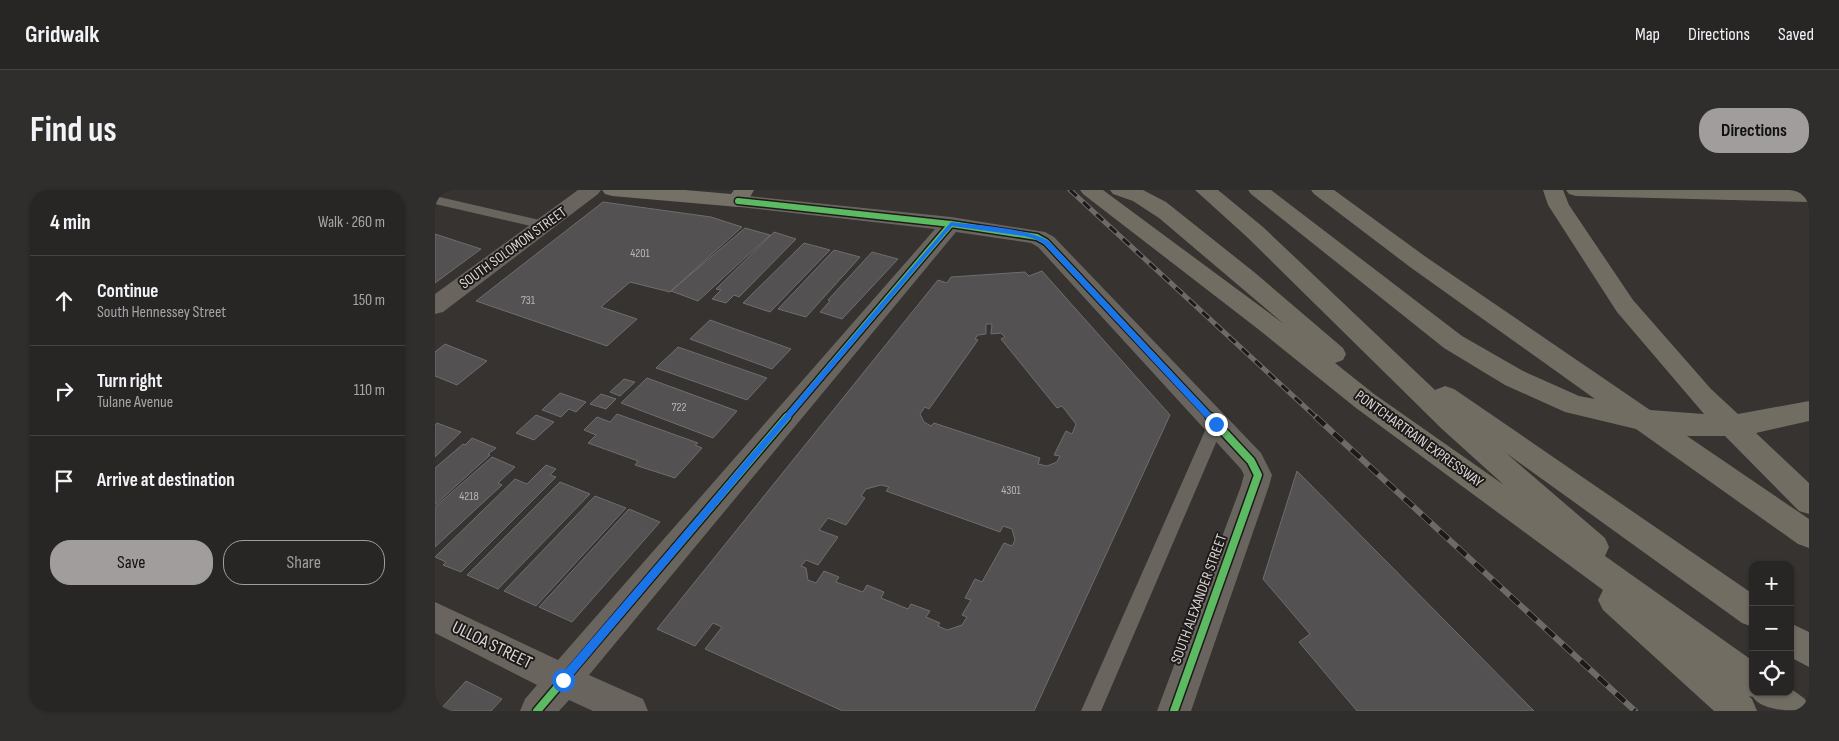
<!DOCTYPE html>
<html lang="en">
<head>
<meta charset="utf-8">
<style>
  body { margin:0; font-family:"Sofia Sans Condensed",sans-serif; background:#302e2d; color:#f1f3f6 }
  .controls { position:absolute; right:15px; bottom:15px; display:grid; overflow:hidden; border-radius:10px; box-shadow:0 1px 4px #0004 }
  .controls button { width:45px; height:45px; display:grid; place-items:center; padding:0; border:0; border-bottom:1px solid #444342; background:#282625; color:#f1f3f6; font:25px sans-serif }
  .stop { position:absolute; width:15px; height:15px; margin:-11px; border:4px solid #1a73e8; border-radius:50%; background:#fff }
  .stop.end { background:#1a73e8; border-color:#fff; box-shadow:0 1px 5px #0008 }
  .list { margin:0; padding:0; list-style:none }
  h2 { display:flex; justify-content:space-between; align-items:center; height:65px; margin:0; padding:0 20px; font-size:21px }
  h2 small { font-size:16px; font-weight:400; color:#a5a5a7 }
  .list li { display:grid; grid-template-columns:32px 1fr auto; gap:15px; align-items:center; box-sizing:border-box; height:90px; padding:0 20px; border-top:1px solid #444342 }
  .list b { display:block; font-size:19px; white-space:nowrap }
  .list p { margin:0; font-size:16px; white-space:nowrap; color:#a5a5a7 }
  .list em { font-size:16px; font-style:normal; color:#a5a5a7 }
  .actions { display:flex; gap:10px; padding:15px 20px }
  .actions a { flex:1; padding:11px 0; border:1px solid #a19d9c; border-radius:20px; text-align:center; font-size:18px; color:#a19d9c }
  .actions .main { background:#a19d9c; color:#111 }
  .icon { flex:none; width:28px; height:28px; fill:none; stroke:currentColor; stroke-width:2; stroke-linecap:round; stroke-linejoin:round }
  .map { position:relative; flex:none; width:1374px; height:521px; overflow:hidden; border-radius:20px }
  header { display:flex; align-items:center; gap:30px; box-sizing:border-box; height:70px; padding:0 25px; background:#282625; border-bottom:1px solid #444342 }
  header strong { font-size:24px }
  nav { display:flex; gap:28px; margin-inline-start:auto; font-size:18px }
  .intro { display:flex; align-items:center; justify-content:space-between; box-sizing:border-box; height:120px; padding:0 30px }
  h1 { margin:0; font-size:35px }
  .button { padding:12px 22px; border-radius:20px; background:#a19d9c; color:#111; font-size:18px; font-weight:700 }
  main { display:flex; gap:30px; padding:0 30px }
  aside { flex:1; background:#282625; border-radius:20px; box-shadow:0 1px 4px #0004 }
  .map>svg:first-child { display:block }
  .building { fill:#535151; stroke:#6f6d6e; fill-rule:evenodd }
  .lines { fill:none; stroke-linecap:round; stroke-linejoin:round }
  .lane { fill:#69655e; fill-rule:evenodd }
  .street { fill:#69655e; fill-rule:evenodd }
  .primary { fill:#757167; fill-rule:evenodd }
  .highway { fill:#726d63; fill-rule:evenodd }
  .rail-far1-casing { stroke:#6e6b67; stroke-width:5 }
  .rail-casing { stroke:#6e6b67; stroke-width:6 }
  .rail-far1 { stroke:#1d1a19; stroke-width:3; stroke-dasharray:9; stroke-linecap:butt }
  .rail { stroke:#1d1a19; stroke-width:4.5; stroke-dasharray:12; stroke-linecap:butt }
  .cycleway-far1-casing { stroke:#1d1a19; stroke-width:9 }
  .cycleway-casing { stroke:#1d1a19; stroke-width:11 }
  .cycleway-far1 { stroke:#5cba63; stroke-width:6 }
  .cycleway { stroke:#5cba63; stroke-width:8 }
  .route { fill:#1a73e8 }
  .labels { text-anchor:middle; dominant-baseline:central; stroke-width:4; stroke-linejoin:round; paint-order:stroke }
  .number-label { font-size:12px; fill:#b9b5b4 }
  .street-label { font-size:15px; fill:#dbd6d5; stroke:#1d1a19 }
  .near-street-label { font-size:18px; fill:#dbd6d5; stroke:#1d1a19 }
</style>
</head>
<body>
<header>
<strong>Gridwalk</strong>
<nav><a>Map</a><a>Directions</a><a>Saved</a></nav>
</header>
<div class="intro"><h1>Find us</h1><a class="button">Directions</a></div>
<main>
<aside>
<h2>4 min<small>Walk · 260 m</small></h2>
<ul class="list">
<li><svg class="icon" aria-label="ahead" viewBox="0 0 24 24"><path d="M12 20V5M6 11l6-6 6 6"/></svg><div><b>Continue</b><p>South Hennessey Street</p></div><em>150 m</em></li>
<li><svg class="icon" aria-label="right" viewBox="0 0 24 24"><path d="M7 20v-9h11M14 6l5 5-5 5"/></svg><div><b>Turn right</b><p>Tulane Avenue</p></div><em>110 m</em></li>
<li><svg class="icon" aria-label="arrive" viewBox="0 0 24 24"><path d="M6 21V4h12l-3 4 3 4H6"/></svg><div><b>Arrive at destination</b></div></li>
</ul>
<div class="actions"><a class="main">Save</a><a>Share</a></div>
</aside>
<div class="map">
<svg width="1374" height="521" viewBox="0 0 1374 521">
  <rect width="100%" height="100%" fill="#363331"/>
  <!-- building -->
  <path class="building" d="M168,12L276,27L307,37L235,102L195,92L166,117L202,129L172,156L41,111Z
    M310,38L335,45L263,111L236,101Z
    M339,42L361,49L304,107L299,105L291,113L277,109L286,100L281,99Z
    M0,44L46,59L0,93Z
    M369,53L395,60L335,122L308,113Z
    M399,60L425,67L371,127L343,119Z
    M437,62L463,69L407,129L385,122L395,111L393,110Z
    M607,81L735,225L599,521H408L270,459L287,437L278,433L260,456L222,439L503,90L512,93L516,87L590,82L594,86ZM551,134H557L556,144L566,143L570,147L566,149L622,218L627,216L641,234L637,244L631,241L619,265L625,266L622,272L612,276L603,274L605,268L499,233L496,236L489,232L485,224L490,217L494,219L543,150L540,149L543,145L551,144ZM446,295L454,297L451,301L565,342L568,336L577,339L580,350L577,356L569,353L547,392L540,389L530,408L536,410L527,425L532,427L527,435L512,440L503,436L505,433L491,427L495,421L476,414L473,419L446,408L449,402L432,395L428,402L401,392L404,387L389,381L381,393L373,390L371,378L366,376L371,370L383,375L403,347L384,340L393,328L411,335L430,308L426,306L431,299Z
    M275,130L356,159L337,179L255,149Z
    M10,154L52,171L22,195L0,186V162Z
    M243,157L332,188L312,210L221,178Z
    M212,188L302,221L278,248L186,213Z
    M189,189L200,192L185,206L175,202Z
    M125,203L151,212L141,222L134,219L126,227L107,220Z
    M166,204L181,209L171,219L155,214Z
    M182,224L263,253L260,255L267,258L240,288L200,275L203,271L153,253L161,245L149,240L162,227L175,232Z
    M101,225L119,232L99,250L81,243Z
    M2,233L26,242L0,267V235Z
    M37,248L61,258L53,264L55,265L0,315V278L28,254L30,255Z
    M57,267L80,277L63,293L67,295L0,357V317Z
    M111,275L121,279L115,285L121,287L26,382L8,375L11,372L0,367L80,289L92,294Z
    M862,281L1099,521H922L864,452L875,444L828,389Z
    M125,292L155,304L63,399L32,385Z
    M160,306L191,318L101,416L69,401Z
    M194,319L225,332L137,432L104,417Z
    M31,491L67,509L56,521H4Z"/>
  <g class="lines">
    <!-- lane -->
    <path class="lane" d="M0,6L109,31L115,35L109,39L0,14Z
      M781,228L787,230L789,234L666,521H646L773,234L775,230Z"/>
    <!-- street -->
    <path class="street" d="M143,0H166L163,4L8,122L0,124V104Z
      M303,5L516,27L610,42L619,47L826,263L837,285L834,296L756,521H722L806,296L809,285L806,279L603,57L596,53L521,42L154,485L208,509L213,521H158L134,510L124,521H85L90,509L102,495L0,443V412L123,470L500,39L296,16L293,11L296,6Z"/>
    <!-- primary -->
    <path class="primary" d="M167,0H250L296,4L299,0H319L310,16L303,17L177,6L170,4Z"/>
    <!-- highway -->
    <path class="highway" d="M645,0H668L849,134L724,28L698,11L678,4L675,0H708L731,12L819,82L908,158L911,164L908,170L900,173L939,204L1069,295L1007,239L812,47L760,0H783L828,37L1000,200L1010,196L1019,199L1318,404V437L1307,433L1071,263L1170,348L1174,357L1170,366L1318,471V502H1355V498L1370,509L1374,521C1355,521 1327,521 1318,507L1314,506L1317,509L1322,521H1279L1168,420L1163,410L1168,400L921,218L823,139L648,4Z
      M813,0H836L1027,146L1088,181L1144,206L1160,209L975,77L879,4L876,0H899L991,67L1215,220L1269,224L1182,122L1113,15L1108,0H1128L1134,15L1198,110L1276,199L1303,224L1374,211V231L1321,243L1374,293V324L1364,321L1290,246H1252L1374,329V358L1363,354L1201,239L1130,222L1070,195L1009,158L816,4Z
      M1131,0H1374V12L1141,6L1134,4Z
      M1355,433L1374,442V477L1355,467Z"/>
    <defs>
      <path id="rail-far1" d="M635,0L882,228"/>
      <path id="rail" d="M881,227L1200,521"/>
    </defs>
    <!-- rail-far1 casing -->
    <use href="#rail-far1" class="rail-far1-casing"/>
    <!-- rail casing -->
    <use href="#rail" class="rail-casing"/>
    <!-- rail-far1 -->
    <use href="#rail-far1" class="rail-far1"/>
    <!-- rail -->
    <use href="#rail" class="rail"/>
    <defs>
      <path id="cycleway-far1" d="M303,11L516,34L602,47L611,52L776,228
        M351,228L516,34"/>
      <path id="cycleway" d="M102,521L352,227
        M739,521L823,285L816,271L775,227"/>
    </defs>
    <!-- cycleway-far1 casing -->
    <use href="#cycleway-far1" class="cycleway-far1-casing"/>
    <!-- cycleway casing -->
    <use href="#cycleway" class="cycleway-casing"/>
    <!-- cycleway-far1 -->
    <use href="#cycleway-far1" class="cycleway-far1"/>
    <!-- cycleway -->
    <use href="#cycleway" class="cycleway"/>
  </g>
  <!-- route -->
  <path class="route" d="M516,32C545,36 588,37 614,51L784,232V236H778L609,54L600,49L589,46L517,36L131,494H124V487Z"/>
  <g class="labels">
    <!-- number labels -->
    <g class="number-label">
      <text x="205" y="63">4201</text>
      <text x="93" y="110">731</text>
      <text x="244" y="217">722</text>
      <text x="576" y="300">4301</text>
      <text x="34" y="306">4218</text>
    </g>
    <!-- street labels -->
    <g class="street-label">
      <text transform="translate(78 58) rotate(-36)">SOUTH SOLOMON STREET</text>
      <text transform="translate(984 249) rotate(36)">PONTCHARTRAIN EXPRESSWAY</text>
      <text transform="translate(764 409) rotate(-70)">SOUTH ALEXANDER STREET</text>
    </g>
    <!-- near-street labels -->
    <g class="near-street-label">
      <text transform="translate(57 455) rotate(26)">ULLOA STREET</text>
    </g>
  </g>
</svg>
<div class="controls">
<button>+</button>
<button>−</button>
<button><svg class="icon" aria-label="locate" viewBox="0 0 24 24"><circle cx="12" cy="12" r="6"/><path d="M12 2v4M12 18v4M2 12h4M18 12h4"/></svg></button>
</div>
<div class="stop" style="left:128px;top:490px"></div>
<div class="stop end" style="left:781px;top:234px"></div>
</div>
</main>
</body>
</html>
